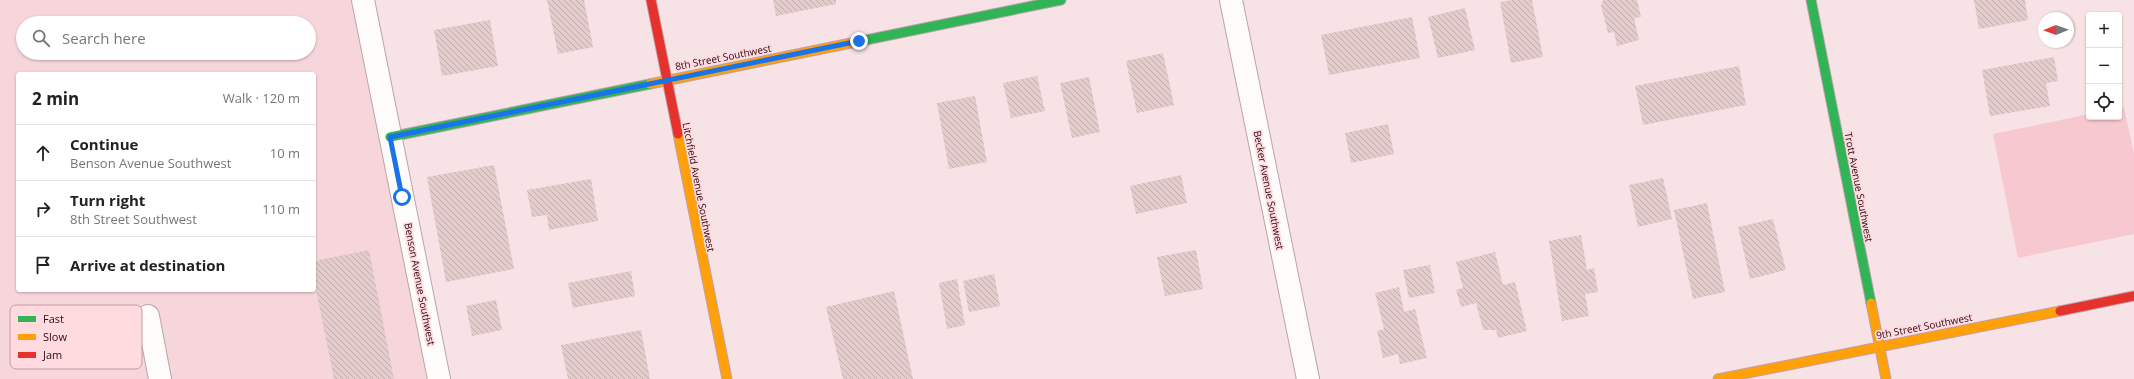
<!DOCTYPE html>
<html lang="en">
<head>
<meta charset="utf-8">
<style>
  body { margin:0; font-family:"Open Sans",sans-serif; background:#f2f2f2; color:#222 }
  .controls { position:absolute; right:12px; top:12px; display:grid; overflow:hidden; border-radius:4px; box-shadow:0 1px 3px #0004 }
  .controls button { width:36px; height:36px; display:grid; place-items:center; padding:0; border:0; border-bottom:1px solid #e0e0e0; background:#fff; color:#222; font:20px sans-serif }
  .compass { position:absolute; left:2038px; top:12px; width:36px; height:36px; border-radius:50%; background:#fff; box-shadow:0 1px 3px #0004; rotate:269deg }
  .stop { position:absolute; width:12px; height:12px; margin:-9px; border:3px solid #1a73e8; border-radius:50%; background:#fff }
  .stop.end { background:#1a73e8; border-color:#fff; box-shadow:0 1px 4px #0008 }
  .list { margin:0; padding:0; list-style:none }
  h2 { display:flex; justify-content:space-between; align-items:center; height:52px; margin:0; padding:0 16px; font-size:17px }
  h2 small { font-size:13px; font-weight:400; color:#767676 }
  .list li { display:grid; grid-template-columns:26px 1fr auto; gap:12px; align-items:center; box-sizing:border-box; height:56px; padding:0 16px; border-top:1px solid #e0e0e0 }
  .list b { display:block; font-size:15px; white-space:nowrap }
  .list p { margin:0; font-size:13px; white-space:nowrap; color:#767676 }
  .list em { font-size:13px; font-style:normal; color:#767676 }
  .icon { flex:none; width:22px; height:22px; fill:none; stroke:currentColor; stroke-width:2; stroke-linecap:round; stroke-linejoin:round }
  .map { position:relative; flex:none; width:2134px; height:379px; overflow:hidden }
  .search { position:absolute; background:#fff; box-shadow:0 1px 3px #0004; left:16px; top:16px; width:300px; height:44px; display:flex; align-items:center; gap:10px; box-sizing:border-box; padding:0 14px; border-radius:22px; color:#767676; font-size:15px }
  .panel { position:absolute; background:#fff; box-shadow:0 1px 3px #0004; left:16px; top:72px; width:300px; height:220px; border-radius:4px }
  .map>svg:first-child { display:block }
  .built { fill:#f6d6db; fill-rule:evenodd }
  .green { fill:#f8c8d0 }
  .building { fill:url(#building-back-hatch) }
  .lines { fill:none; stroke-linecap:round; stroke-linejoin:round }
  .street-casing { stroke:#bca3a7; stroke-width:24 }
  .fast-casing { stroke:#bca3a7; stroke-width:11 }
  .slow-casing { stroke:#bca3a7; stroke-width:11 }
  .jam-casing { stroke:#bca3a7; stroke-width:11 }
  .street { stroke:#fefbfb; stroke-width:22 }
  .fast { stroke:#30b455; stroke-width:9 }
  .slow { stroke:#ff9f0a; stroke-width:9 }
  .jam { stroke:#e5322d; stroke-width:9 }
  .route { stroke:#1a73e8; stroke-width:5 }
  .labels { text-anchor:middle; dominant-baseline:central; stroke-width:3.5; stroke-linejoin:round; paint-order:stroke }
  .street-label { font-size:10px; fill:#2c0d14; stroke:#ffdadf }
  .key { fill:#ffdadf; stroke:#c09ca2; stroke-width:1 }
  .key-label { font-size:11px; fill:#2c0d14 }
</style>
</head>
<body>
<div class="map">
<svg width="2134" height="379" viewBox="0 0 2134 379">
  <defs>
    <pattern id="building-back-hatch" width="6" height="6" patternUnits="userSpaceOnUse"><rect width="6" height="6" fill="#e3cccb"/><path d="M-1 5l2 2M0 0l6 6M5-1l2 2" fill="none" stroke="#c3aead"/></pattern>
  </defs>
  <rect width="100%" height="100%" fill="#f7e2e5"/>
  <!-- built -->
  <path class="built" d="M0,0H355L438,379H0ZM23,23H309V53H23ZM18,74H314V290H18Z"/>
  <!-- green -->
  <path class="green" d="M2124,107L2134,154V234L2018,258L1993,134L2089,114V117H2119V108Z"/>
  <!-- building -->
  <path class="building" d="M547,0H584L593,47L558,54Z
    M773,0H836V4L776,16Z
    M1512,0H1532L1543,57L1511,63L1500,2Z
    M1603,0H1637L1641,17L1634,18L1639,40L1617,46L1614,32L1608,33L1601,6Z
    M1974,0H2025L2028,20L1979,29Z
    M1465,8L1475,50L1438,58L1428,17Z
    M1412,17L1420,58L1329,75L1321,35Z
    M490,20L498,66L442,76L434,30Z
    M1163,53L1174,105L1137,113L1126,61Z
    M2054,57L2058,81L2046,83L2050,106L1990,116L1982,70Z
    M1739,66L1746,105L1643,125L1635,86Z
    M1037,76L1045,111L1011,118L1003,83Z
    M1089,77L1100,132L1072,138L1060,83Z
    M975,96L987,162L949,169L937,103Z
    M1388,124L1394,154L1351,163L1345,133Z
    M494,165L514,269L446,282L427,177Z
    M1181,175L1187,203L1136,214L1130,186Z
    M1663,178L1672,219L1638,227L1629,185Z
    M591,179L598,221L549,230L547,215L532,217L527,190Z
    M1707,203L1725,292L1693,299L1674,210Z
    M1773,219L1786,270L1750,279L1738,227Z
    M1581,235L1587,270L1594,268L1598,292L1585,294L1589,316L1562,321L1549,241Z
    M369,250L394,379H334L314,280V261Z
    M1196,250L1203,289L1165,296L1157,257Z
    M1495,252L1503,285L1515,282L1527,331L1498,338L1496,330H1483L1476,303L1461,307L1456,290L1463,288L1456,262Z
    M1430,265L1435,293L1409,298L1403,270Z
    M631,271L635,296L573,308L568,283Z
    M994,274L1000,306L969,312L963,281Z
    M957,279L965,325L947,329L939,283Z
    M1399,287L1404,312L1415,309L1427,358L1400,364L1398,354L1383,358L1377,331L1384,329L1375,293Z
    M894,291L913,379H843L826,307Z
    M496,300L502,330L472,336L466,306Z
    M641,330L650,379H568L561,345Z"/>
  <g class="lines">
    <defs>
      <path id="street" d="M363,0L439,379
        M1231,0L1308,379
        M148,316L160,379"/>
      <path id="fast" d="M1811,0L1871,303
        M861,41L1061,0
        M390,137L650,84"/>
      <path id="slow" d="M650,84L861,41
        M678,134L727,379
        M1871,303L1886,379
        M1718,379L2060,311"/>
      <path id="jam" d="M651,0L678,134
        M2060,311L2134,296"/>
    </defs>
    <!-- street casing -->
    <use href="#street" class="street-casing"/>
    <!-- fast casing -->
    <use href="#fast" class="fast-casing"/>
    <!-- slow casing -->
    <use href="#slow" class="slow-casing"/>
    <!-- jam casing -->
    <use href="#jam" class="jam-casing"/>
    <!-- street -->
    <use href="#street" class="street"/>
    <!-- fast -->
    <use href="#fast" class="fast"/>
    <!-- slow -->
    <use href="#slow" class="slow"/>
    <!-- jam -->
    <use href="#jam" class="jam"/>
  </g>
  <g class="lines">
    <!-- route -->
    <path class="route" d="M402,197L390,137L859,41"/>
  </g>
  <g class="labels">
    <!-- street labels -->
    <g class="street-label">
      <text transform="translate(723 57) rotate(-11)">8th Street Southwest</text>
      <text transform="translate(699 187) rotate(79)">Litchfield Avenue Southwest</text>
      <text transform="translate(1859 187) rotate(79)">Trott Avenue Southwest</text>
      <text transform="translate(1269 190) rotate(79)">Becker Avenue Southwest</text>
      <text transform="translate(420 284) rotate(79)">Benson Avenue Southwest</text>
      <text transform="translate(1924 326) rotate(-11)">9th Street Southwest</text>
    </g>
  </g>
  <!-- legend -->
  <rect x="10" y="305" width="132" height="64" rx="6" class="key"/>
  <rect x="18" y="316" width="18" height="6" fill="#30b455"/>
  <rect x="18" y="334" width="18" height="6" fill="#ff9f0a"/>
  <rect x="18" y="352" width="18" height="6" fill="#e5322d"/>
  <g class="key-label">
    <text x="43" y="323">Fast</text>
    <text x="43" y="341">Slow</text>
    <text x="43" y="359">Jam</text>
  </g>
</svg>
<div class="controls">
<button>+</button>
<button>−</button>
<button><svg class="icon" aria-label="locate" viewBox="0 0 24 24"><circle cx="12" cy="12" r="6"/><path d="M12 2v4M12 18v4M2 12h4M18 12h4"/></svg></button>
</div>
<svg class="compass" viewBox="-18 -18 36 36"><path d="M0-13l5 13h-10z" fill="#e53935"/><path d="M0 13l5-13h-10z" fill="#767676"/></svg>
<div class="stop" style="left:402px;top:197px"></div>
<div class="stop end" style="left:859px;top:41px"></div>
<div class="search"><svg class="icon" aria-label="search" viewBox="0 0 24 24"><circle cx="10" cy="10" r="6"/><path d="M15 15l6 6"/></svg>Search here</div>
<section class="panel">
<h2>2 min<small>Walk · 120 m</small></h2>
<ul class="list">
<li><svg class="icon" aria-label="ahead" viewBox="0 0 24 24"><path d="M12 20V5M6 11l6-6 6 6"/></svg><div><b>Continue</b><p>Benson Avenue Southwest</p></div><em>10 m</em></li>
<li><svg class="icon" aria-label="right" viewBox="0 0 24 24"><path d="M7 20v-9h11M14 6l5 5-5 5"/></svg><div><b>Turn right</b><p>8th Street Southwest</p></div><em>110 m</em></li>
<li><svg class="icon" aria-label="arrive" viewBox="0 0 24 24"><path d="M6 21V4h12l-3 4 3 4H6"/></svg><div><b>Arrive at destination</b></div></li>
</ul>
</section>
</div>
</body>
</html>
